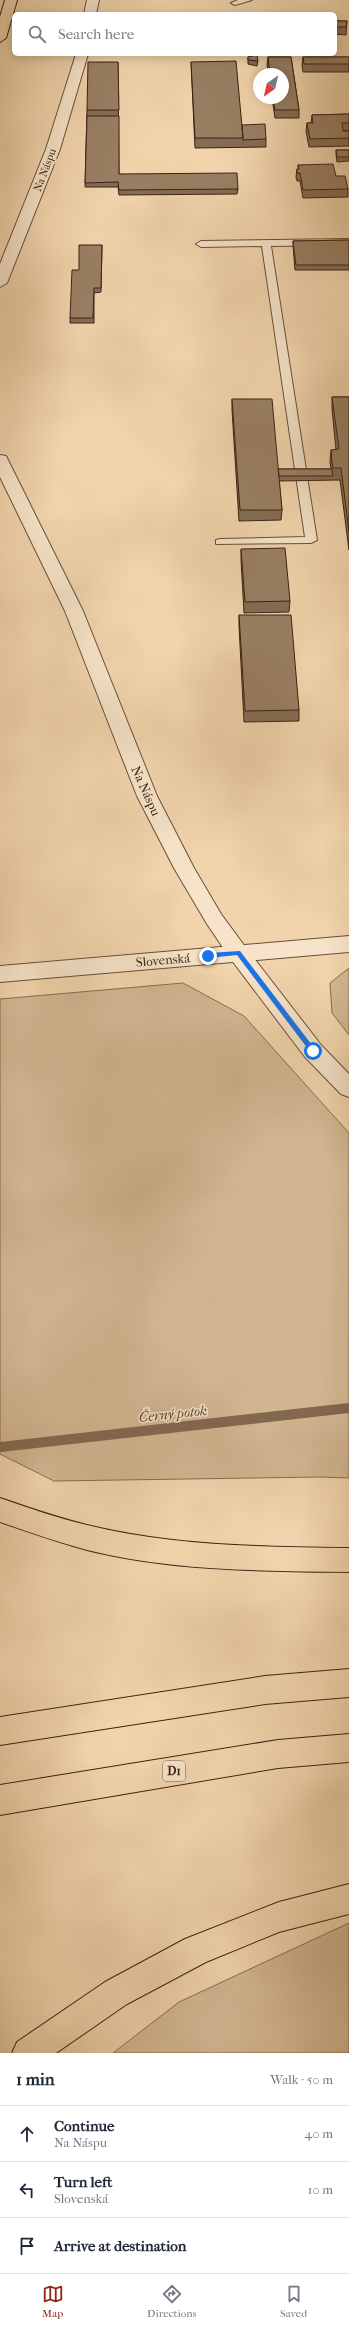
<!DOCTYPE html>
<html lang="en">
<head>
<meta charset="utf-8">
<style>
  body { margin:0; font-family:"IM FELL French Canon",serif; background:#f6f6f7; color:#1f2937 }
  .compass { position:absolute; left:253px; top:68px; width:36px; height:36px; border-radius:50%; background:#fff; box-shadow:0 2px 10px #0003; rotate:214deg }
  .stop { position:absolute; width:12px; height:12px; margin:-9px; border:3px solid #1a73e8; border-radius:50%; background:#fff }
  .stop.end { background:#1a73e8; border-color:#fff; box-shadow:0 1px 4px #0008 }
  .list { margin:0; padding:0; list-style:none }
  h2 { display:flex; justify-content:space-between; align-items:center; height:52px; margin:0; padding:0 16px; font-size:17px }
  h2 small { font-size:13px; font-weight:400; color:#747a83 }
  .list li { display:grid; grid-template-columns:26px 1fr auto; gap:12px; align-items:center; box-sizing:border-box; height:56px; padding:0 16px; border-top:1px solid #e0e1e3 }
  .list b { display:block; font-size:15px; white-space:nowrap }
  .list p { margin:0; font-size:13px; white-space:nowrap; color:#747a83 }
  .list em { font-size:13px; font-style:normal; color:#747a83 }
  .icon { flex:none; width:22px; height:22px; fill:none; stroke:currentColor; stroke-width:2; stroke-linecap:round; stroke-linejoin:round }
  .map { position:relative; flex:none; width:349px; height:2053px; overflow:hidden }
  .search { position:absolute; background:#fff; box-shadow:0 2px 10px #0003; left:12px; right:12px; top:12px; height:44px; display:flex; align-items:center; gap:10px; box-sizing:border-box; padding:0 14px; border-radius:6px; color:#747a83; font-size:15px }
  .sheet { height:220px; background:#fff }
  nav { display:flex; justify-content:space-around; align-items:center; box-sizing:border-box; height:56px; border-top:1px solid #e0e1e3; background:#fff; font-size:11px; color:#747a83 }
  nav a { display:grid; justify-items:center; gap:2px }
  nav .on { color:#8f2418 }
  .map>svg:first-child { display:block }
  .green { fill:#d2b692; stroke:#866c53 }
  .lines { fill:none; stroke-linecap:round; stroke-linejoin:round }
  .stream { stroke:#836850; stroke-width:10 }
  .service-casing { stroke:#684e3a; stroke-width:2 }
  .minor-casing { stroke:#684e3a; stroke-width:2 }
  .tertiary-casing { stroke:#684e3a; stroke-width:2 }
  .trunk-casing { stroke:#3a2214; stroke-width:2 }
  .motorway-casing { stroke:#3a2214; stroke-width:2 }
  .service { fill:#f6e3c9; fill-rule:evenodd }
  .minor { fill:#f6e3c9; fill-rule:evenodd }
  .tertiary { fill:#f6e3c9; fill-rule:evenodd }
  .trunk { fill:#f1d4ac; fill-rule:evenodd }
  .motorway { fill:#f1d4ac; fill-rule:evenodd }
  .wall { fill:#846d55; stroke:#3a2214 }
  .building { fill:#997f63; stroke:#3a2214 }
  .route { fill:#1a73e8 }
  .labels { text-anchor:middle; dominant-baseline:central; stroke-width:3; stroke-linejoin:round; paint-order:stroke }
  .far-street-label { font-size:11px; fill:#3a2214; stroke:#f6e3c9 }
  .shield { fill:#f6e3c9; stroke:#725c4a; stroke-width:1 }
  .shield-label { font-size:12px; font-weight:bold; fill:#3a2214 }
  .street-label { font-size:13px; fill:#3a2214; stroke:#f6e3c9 }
  .water-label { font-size:14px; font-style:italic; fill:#5e4532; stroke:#f6e3c9 }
</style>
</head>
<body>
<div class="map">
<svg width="349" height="2053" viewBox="0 0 349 2053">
  <rect width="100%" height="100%" fill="#f1d4ac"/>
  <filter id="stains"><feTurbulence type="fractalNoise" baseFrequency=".005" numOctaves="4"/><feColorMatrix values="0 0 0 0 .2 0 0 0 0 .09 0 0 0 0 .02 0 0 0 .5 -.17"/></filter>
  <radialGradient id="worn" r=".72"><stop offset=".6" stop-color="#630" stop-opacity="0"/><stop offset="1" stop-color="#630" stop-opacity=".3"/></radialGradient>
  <!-- green -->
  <path class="green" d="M349,968V1035L332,1013L330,983Z
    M183,983L244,1016L349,1133V1478L320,1477L54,1481L0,1454V999Z
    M349,1923V2053H113L179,2002Z"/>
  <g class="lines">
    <!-- stream -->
    <path class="stream" d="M0,1447L349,1408"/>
    <defs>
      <path id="service" d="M238,0H252L235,5L231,3Z
        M349,239V245L271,246L317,540L311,543L216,544V540L220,539L305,537L262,246L201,247L196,244L201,241Z"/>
      <path id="minor" d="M87,0H99L96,14H84Z
        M76,54H88L60,149L7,283L0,287V264L46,149Z
        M0,455L6,456L8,460L83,611L157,796L194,868L221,914L246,948L321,1045L349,1074V1097L341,1094L305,1057L230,958L207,924L174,868L137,796L65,611L0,477Z"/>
      <path id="tertiary" d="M349,936V952L0,982V966Z"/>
      <path id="trunk" d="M5,0H17L6,38L0,42V17Z"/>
      <path id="motorway" d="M0,1498C29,1508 57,1518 87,1525C172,1546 261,1547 349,1548V1572C261,1571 172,1571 87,1550C57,1542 29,1532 0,1522Z
        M349,1669V1697L265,1704L0,1745V1717L265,1676Z
        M349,1734V1762L278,1768L0,1815V1785L278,1740Z
        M349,1884V1914L279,1932L206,1962L127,2004L56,2053H12L17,2042L105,1982L185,1939L279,1902Z"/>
    </defs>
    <!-- service casing -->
    <use href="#service" class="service-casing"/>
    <!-- minor casing -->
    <use href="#minor" class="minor-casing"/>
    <!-- tertiary casing -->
    <use href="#tertiary" class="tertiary-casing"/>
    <!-- trunk casing -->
    <use href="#trunk" class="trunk-casing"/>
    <!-- motorway casing -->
    <use href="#motorway" class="motorway-casing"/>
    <!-- service -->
    <use href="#service" class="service"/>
    <!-- minor -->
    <use href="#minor" class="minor"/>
    <!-- tertiary -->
    <use href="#tertiary" class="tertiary"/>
    <!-- trunk -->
    <use href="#trunk" class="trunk"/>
    <!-- motorway -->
    <use href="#motorway" class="motorway"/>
  </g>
  <!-- wall -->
  <path class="wall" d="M335,21H347L346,35L335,34Z
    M248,57L258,61L257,66L248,64Z
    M268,57H291L299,110V118H275L272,98H283V74H269L267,65Z
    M303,57H349V72H303L302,65Z
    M118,62L119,174L238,189L237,194L119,195L118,187H85L87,110Z
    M191,62L242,125L266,139V147L195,148Z
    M349,114V131H343H349V146L309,147L306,131L307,123H311L312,115Z
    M336,150H349V161L337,162L336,154Z
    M298,165L336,176L348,189V197L303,198L300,181H297L296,177L297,169H298Z
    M349,240V270H295L293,245V241Z
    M102,245L101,292L94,293V323H70V318Z
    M332,397H349V550L340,480L279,481L282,510L281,520L239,521L232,410V399L278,469H331L330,462L331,450H336L332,409Z
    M241,549L290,601L289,612L244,613L241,560Z
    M239,615L299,710V721L244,722L239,626Z"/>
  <!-- building -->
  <path class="building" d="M335,21H347L346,27H335Z
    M257,55L258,61L248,60V57Z
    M268,57H291L299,110H275L273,98H283V74H270Z
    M303,57H349V64H304Z
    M236,61L243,138H195L191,62Z
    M88,62H118L119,110H87Z
    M349,114V123H342L343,131H349V138L310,139L307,123H313L312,115Z
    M87,116H119V174L237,173L238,189L119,190L118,182L85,183Z
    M265,124L266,139L243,140L242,125Z
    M336,150H349V157H337Z
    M333,164L336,176H345L348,189L303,190L300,173H297V169H299L298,165Z
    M349,240V265H296L293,241Z
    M79,245H102L101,288H94L93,318H70L72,270H79Z
    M332,397H349V531L341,468H333L332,462L331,450L339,449Z
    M232,399H272L282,510H240Z
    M278,469H332L333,476H279Z
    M285,548L290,601L245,602L241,549Z
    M239,615H291L299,710L245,711Z"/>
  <!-- route -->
  <path class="route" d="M240,951L315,1049V1053H311L237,955L208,958L204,956L208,953Z"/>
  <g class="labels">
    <!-- far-street labels -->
    <g class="far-street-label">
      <text transform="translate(45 170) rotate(-69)">Na Náspu</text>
    </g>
    <!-- shield labels -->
    <rect class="shield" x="163" y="1761" width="22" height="20" rx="3"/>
    <g class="shield-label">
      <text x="174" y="1771">D1</text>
    </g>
    <!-- street labels -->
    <g class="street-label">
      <text transform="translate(146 791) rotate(66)">Na Náspu</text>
      <text transform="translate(163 960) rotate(-5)">Slovenská</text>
    </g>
    <!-- water labels -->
    <g class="water-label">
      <text transform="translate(173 1414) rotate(-6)">Černý potok</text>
    </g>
  </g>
  <rect width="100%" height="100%" filter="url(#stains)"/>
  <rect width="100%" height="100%" fill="url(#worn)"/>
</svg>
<svg class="compass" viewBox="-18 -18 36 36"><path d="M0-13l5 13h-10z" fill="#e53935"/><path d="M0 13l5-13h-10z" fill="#747a83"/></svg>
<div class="stop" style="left:313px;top:1051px"></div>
<div class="stop end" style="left:208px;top:956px"></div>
<div class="search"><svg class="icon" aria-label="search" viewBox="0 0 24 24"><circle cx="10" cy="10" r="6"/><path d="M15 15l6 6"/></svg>Search here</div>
</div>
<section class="sheet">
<h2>1 min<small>Walk · 50 m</small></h2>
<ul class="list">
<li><svg class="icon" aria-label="ahead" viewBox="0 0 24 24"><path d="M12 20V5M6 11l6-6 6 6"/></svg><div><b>Continue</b><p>Na Náspu</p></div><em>40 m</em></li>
<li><svg class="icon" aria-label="left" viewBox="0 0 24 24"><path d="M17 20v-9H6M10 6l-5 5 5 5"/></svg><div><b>Turn left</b><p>Slovenská</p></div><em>10 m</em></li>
<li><svg class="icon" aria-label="arrive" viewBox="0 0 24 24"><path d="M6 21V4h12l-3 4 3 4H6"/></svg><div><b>Arrive at destination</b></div></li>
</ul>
</section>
<nav>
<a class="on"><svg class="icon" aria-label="map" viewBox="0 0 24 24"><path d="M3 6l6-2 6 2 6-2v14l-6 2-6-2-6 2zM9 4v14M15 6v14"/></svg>Map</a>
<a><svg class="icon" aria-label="directions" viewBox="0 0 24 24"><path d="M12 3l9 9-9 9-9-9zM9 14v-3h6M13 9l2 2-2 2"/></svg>Directions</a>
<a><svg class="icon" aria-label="saved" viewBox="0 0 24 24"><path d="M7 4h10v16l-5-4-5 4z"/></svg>Saved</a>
</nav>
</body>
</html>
